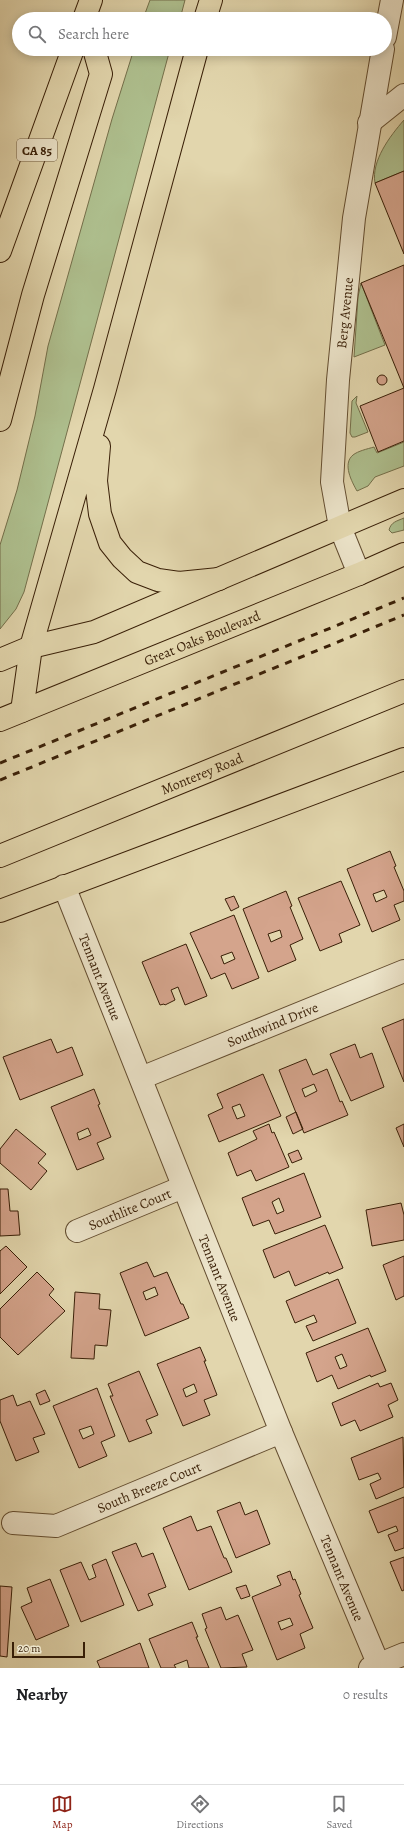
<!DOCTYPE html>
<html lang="en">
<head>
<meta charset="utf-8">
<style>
  body { margin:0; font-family:Alegreya,serif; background:#f2f2f2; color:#202124 }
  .scale { position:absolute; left:12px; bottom:10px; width:73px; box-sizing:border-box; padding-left:4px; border:2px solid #391f07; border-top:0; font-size:11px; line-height:14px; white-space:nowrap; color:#391f07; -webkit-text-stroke:3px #ece4ca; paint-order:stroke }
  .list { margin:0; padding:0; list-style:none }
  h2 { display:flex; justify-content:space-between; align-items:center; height:52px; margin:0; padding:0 16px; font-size:17px }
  h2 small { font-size:13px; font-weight:400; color:#757577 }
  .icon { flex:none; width:22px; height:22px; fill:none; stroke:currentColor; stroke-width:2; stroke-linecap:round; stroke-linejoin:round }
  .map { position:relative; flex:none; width:404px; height:1668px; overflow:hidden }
  .search { position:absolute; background:#fff; box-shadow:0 2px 10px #0003; left:12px; right:12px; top:12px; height:44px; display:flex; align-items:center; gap:10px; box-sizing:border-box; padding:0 14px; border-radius:22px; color:#757577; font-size:15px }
  .sheet { height:116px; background:#fff }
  nav { display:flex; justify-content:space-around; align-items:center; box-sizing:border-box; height:56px; border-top:1px solid #e0e0e0; background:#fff; font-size:11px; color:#757577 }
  nav a { display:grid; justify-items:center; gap:2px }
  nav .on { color:#8f2418 }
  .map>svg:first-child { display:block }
  .green { fill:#aebf8e; stroke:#746f4a }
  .building { fill:#d4a48c; stroke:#391f07; fill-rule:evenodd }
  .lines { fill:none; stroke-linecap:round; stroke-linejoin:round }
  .minor-casing { stroke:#634d30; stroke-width:24 }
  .major-casing { stroke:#391f07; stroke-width:24 }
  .highway-casing { stroke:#391f07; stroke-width:24 }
  .minor { stroke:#ece4ca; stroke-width:22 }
  .major { stroke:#e2d6ad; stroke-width:22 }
  .highway { stroke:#e2d6ad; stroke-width:22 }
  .rail { stroke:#391f07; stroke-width:3; stroke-dasharray:7 7; stroke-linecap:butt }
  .labels { text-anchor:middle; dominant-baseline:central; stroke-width:4; stroke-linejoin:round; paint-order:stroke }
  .shield { fill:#ece4ca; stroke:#6f5a42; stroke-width:1 }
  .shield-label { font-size:13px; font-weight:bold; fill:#391f07 }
  .street-label { font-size:14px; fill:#391f07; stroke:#ece4ca }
</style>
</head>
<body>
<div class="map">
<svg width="404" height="1668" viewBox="0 0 404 1668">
  <rect width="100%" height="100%" fill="#e2d6ad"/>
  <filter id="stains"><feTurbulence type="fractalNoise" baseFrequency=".005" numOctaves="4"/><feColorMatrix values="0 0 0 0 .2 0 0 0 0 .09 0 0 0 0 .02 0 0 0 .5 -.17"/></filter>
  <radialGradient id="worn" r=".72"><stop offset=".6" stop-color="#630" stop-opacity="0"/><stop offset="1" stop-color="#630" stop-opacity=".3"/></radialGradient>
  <!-- green -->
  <path class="green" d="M150,0H185L180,19H143Z
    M134,49H170L24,592L16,609L0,629V545L17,490L35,416L48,346L112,119Z
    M404,120V171L375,183C371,161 390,136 404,120Z
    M361,283L385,345L354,357L358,297Z
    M357,396L356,403L368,432L355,437H352L350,433L352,401Z
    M404,442V466L375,477L368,486L357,491C352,482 342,464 353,455C358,451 367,449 374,447L377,453Z
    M404,518V530L392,533L389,530C391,522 397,521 404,518Z"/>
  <!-- building -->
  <path class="building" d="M404,171V254L375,183Z
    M404,265V441L378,452L360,406L404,388L361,283Z
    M377 380a5 5 0 1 1 10 0a5 5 0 1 1-10 0Z
    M390,851L396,866L394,867L404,891V901L394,905L400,920L372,932L347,869ZM384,890L387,897L376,902L373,894Z
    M341,881L360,925L339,934L342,942L320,951L298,898Z
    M286,891L292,906L290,907L303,939L290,945L296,960L268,972L243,909ZM280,930L282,937L271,942L268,934Z
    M234,896L239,907L231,911L225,899Z
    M234,915L259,978L232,989L225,973L211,979L190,933ZM232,952L235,959L224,964L221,956Z
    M186,944L207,996L185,1005L178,987L171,990L175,1000L165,1005L164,1004L160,1005L142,962Z
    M404,1019V1082L382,1028Z
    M51,1039L57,1053L72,1047L83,1075L20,1100L3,1057Z
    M355,1044L360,1058L372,1053L384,1087L351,1101L330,1054Z
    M306,1059L313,1075L327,1069L340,1102L342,1101L348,1115L304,1133L279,1070ZM314,1084L317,1091L305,1097L302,1089Z
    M263,1074L281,1116L219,1142L208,1115L223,1108L217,1094ZM240,1104L245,1116L237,1119L232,1107Z
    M94,1089L100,1104L98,1105L111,1137L97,1143L104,1159L77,1170L51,1107ZM88,1128L91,1135L79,1140L77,1133Z
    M296,1112L303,1129L293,1134L286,1117Z
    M269,1124L272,1133L274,1132L289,1167L256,1181L251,1170L237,1176L228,1153L257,1139L253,1131Z
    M404,1124V1147L396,1128Z
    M16,1129L46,1154L38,1163L47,1171L31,1190L0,1163V1149Z
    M298,1150L302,1159L292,1163L288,1154Z
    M304,1173L321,1217L275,1234L269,1220L253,1226L242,1198ZM279,1198L284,1211L277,1214L272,1202Z
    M0,1189H8L10,1211H18L20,1235L0,1236Z
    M401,1203L404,1215V1240L372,1246L366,1210Z
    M325,1225L343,1268L329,1274L328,1272L295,1286L289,1271L274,1278L263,1250Z
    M6,1246L27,1267L0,1294V1251Z
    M404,1256V1296L396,1300L383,1265Z
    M147,1262L154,1277L167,1272L181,1304H183L189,1318L145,1336L120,1273ZM155,1287L158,1295L146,1300L143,1292Z
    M37,1272L54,1289L49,1295L65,1311L18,1355L0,1337V1309Z
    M338,1279L356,1323L313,1341L306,1326L317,1322L314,1315L295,1323L286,1301Z
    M75,1292L100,1294L99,1309L111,1310L107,1346L95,1345L94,1359L71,1358Z
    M368,1328L386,1371L371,1377L370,1375L338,1389L332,1375L317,1382L306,1353ZM342,1354L347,1366L340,1369L335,1357Z
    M200,1347L206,1361H204L217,1395L204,1400L210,1415L183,1426L157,1364ZM194,1384L197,1392L186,1397L183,1389Z
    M139,1371L158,1415L146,1420L152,1433L129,1442L110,1396H113L108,1384Z
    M378,1383L380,1387L391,1383L398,1400L388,1405L393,1417L360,1431L355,1420L341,1426L332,1403Z
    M97,1388L115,1436L101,1442L107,1456L79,1468L53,1406ZM91,1426L94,1434L83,1439L79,1430Z
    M45,1390L50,1401L40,1405L36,1394Z
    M13,1395L17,1406L30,1401L45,1434L33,1438L39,1452L16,1461L0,1421V1400Z
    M403,1437L404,1487L376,1499L370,1484L381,1479L378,1473L359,1480L351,1458Z
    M404,1497V1548L395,1551L388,1535L398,1531L396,1526L378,1533L369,1511Z
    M240,1502L245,1515L257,1510L270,1544L236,1558L217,1511Z
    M191,1516L197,1531L211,1526L224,1558H226L232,1572L189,1590L163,1528Z
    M136,1543L142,1557L153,1553L166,1587L148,1594L153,1605L138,1611L112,1552Z
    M404,1557V1590L402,1591L390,1562Z
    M106,1559L124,1605L81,1622L60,1570L81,1562L89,1580L96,1577L92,1565Z
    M290,1571L293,1580L295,1579L301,1594L299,1595L313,1628L300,1634L305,1648L277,1660L252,1597L281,1585L277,1576ZM290,1618L293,1625L281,1630L278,1622Z
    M50,1579L69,1626L36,1640L21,1607L32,1602L27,1588Z
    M246,1585L250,1596L241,1599L236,1588Z
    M0,1586L12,1587L7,1657L0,1656Z
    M221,1607L226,1620L238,1615L253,1650L242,1654L247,1667L221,1668L205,1629L207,1628L202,1614Z
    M192,1622L198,1637H196L209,1668H189L187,1660L174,1665L176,1668H161L149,1639Z
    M140,1643L149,1668H100L97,1661Z"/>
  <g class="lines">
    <defs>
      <g id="minor">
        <path d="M385,37L392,0"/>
        <path d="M369,123L404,95"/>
        <path id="s1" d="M359,574L340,527L332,482L338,380L354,218L383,49"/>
        <path id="s2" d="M64,886L281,1432L380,1668"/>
        <path id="s3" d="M141,1078L404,971"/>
        <path id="s4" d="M77,1231L183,1187"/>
        <path id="s5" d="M13,1523L56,1526L281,1432"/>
        <path d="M370,1668L404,1654"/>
      </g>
      <g id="major">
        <path d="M0,660L31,647L94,632L404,500"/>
        <path id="s6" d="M0,720L359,574L404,554"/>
        <path id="s7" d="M0,856L404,691"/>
        <path d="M0,911L404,759"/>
      </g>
      <path id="highway" d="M84,19L91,0
        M205,19L211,0
        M0,251L73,49
        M0,420L33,295L101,74L94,49
        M99,446L96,481L100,514L110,543L122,558L137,572L158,580L179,583L219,579
        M22,711L31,647L105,389L197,49"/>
    </defs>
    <!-- minor casing -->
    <use href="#minor" class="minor-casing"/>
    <!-- major casing -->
    <use href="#major" class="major-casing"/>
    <!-- highway casing -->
    <use href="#highway" class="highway-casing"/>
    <!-- minor -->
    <use href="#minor" class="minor"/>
    <!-- major -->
    <use href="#major" class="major"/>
    <!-- highway -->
    <use href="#highway" class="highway"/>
    <!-- rail -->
    <path class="rail" d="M0,763L404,598
      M0,780L404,615"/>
  </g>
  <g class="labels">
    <!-- shield labels -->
    <rect class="shield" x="17" y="139" width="40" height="22" rx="3"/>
    <g class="shield-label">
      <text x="37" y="150">CA 85</text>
    </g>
    <!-- street labels -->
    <g class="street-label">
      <text stroke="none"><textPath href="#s1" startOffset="266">Berg Avenue</textPath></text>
      <text stroke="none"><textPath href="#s6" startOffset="218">Great Oaks Boulevard</textPath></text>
      <text stroke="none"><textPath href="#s7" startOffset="218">Monterey Road</textPath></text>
      <text stroke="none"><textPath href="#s2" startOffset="98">Tennant Avenue</textPath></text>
      <text stroke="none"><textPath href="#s3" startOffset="142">Southwind Drive</textPath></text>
      <text stroke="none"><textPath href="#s4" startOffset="57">Southlite Court</textPath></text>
      <text stroke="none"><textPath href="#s2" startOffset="422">Tennant Avenue</textPath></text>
      <text stroke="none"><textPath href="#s5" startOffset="144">South Breeze Court</textPath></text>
      <text stroke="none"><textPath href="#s2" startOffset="746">Tennant Avenue</textPath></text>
    </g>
  </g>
  <rect width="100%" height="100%" filter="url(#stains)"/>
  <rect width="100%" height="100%" fill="url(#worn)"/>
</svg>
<div class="scale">20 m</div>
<div class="search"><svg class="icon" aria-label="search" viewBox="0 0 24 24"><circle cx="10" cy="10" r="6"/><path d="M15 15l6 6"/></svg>Search here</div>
</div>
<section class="sheet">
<h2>Nearby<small>0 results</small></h2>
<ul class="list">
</ul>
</section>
<nav>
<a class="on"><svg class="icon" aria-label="map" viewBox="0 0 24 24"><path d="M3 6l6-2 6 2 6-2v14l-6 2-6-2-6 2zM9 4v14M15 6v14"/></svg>Map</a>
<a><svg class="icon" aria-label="directions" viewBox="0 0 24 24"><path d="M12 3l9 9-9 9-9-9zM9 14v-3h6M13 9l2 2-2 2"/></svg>Directions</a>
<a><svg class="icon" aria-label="saved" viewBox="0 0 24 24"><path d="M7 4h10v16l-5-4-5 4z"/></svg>Saved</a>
</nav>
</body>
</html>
